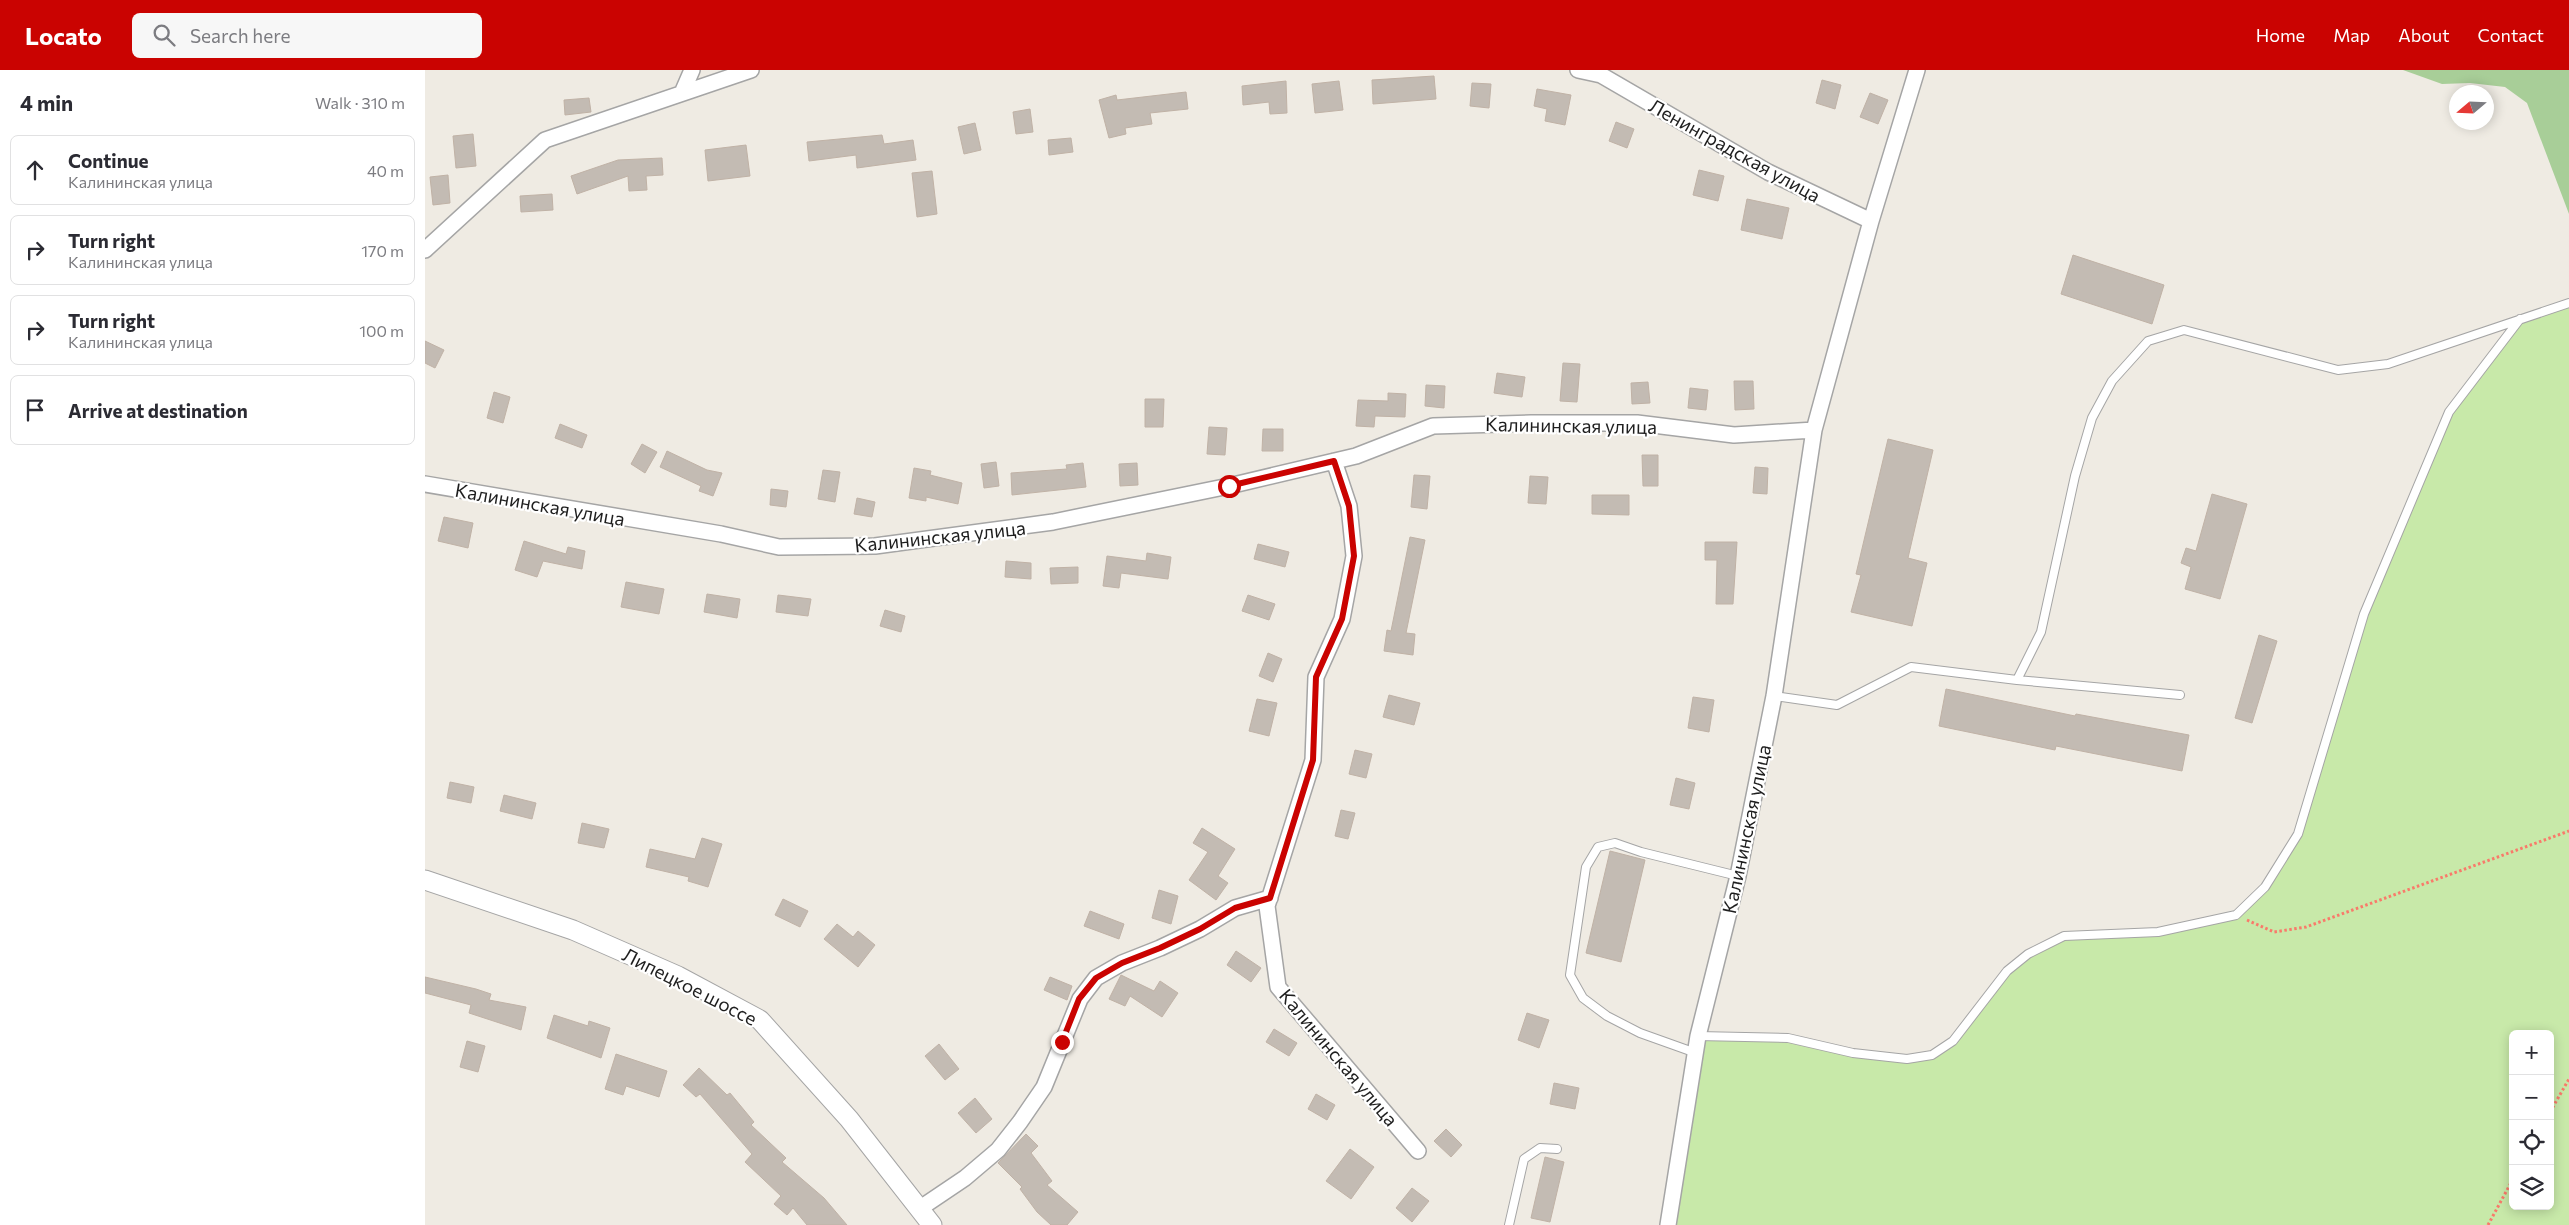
<!DOCTYPE html>
<html lang="en">
<head>
<meta charset="utf-8">
<style>
  body { margin:0; font-family:Commissioner,sans-serif; background:#f7f7f7; color:#2b2b33 }
  .controls { position:absolute; right:15px; bottom:15px; display:grid; overflow:hidden; border-radius:8px; box-shadow:0 2px 12px #0003 }
  .controls button { width:45px; height:45px; display:grid; place-items:center; padding:0; border:0; border-bottom:1px solid #e1e1e2; background:#fff; color:#2b2b33; font:25px sans-serif }
  .compass { position:absolute; left:2024px; top:15px; width:45px; height:45px; border-radius:50%; background:#fff; box-shadow:0 2px 12px #0003; rotate:251deg }
  .stop { position:absolute; width:15px; height:15px; margin:-11px; border:4px solid #ca0301; border-radius:50%; background:#fff }
  .stop.end { background:#ca0301; border-color:#fff; box-shadow:0 1px 5px #0008 }
  .list { margin:0; padding:0; list-style:none }
  h2 { display:flex; justify-content:space-between; align-items:center; height:65px; margin:0; padding:0 20px; font-size:21px }
  h2 small { font-size:16px; font-weight:400; color:#7c7c81 }
  .list li { display:grid; grid-template-columns:32px 1fr auto; gap:15px; align-items:center; box-sizing:border-box; height:70px; margin:0 10px 10px; padding:0 10px; border:1px solid #e1e1e2; border-radius:8px }
  .list b { display:block; font-size:19px; white-space:nowrap }
  .list p { margin:0; font-size:16px; white-space:nowrap; color:#7c7c81 }
  .list em { font-size:16px; font-style:normal; color:#7c7c81 }
  .icon { flex:none; width:28px; height:28px; fill:none; stroke:currentColor; stroke-width:2; stroke-linecap:round; stroke-linejoin:round }
  .map { position:relative; flex:none; width:2144px; height:1155px; overflow:hidden }
  header { display:flex; align-items:center; gap:30px; box-sizing:border-box; height:70px; padding:0 25px; background:#ca0301; color:#fff }
  header strong { font-size:24px }
  nav { display:flex; gap:28px; margin-inline-start:auto; font-size:18px }
  .search { width:350px; height:45px; background:#f7f7f7; display:flex; align-items:center; gap:12px; box-sizing:border-box; padding:0 18px; border-radius:8px; color:#7c7c81; font-size:19px }
  main { display:flex }
  aside { flex:1; background:#fff }
  .map>svg:first-child { display:block }
  .grass { fill:#c8e9a9; fill-rule:evenodd }
  .forest { fill:#a8ce98 }
  .building { fill:#c3bbb3; stroke:#c0b2a6 }
  .lines { fill:none; stroke-linecap:round; stroke-linejoin:round }
  .service-casing { stroke:#a5a5a5; stroke-width:10 }
  .minor-casing { stroke:#a5a5a5; stroke-width:18 }
  .tertiary-casing { stroke:#a5a5a5; stroke-width:21 }
  .path { stroke:#f97a6a; stroke-width:3; stroke-dasharray:2.5 2.5; stroke-linecap:butt }
  .service { stroke:#fff; stroke-width:8 }
  .minor { stroke:#fff; stroke-width:15 }
  .tertiary { stroke:#fff; stroke-width:19 }
  .route { stroke:#ca0301; stroke-width:6 }
  .labels { text-anchor:middle; dominant-baseline:central; stroke-width:4.5; stroke-linejoin:round; paint-order:stroke }
  .street-label { font-size:19px; fill:#1e1e1e; stroke:#fff }
</style>
</head>
<body>
<header>
<strong>Locato</strong>
<div class="search"><svg class="icon" aria-label="search" viewBox="0 0 24 24"><circle cx="10" cy="10" r="6"/><path d="M15 15l6 6"/></svg>Search here</div>
<nav><a>Home</a><a>Map</a><a>About</a><a>Contact</a></nav>
</header>
<main>
<aside>
<h2>4 min<small>Walk · 310 m</small></h2>
<ul class="list">
<li><svg class="icon" aria-label="ahead" viewBox="0 0 24 24"><path d="M12 20V5M6 11l6-6 6 6"/></svg><div><b>Continue</b><p>Калининская улица</p></div><em>40 m</em></li>
<li><svg class="icon" aria-label="right" viewBox="0 0 24 24"><path d="M7 20v-9h11M14 6l5 5-5 5"/></svg><div><b>Turn right</b><p>Калининская улица</p></div><em>170 m</em></li>
<li><svg class="icon" aria-label="right" viewBox="0 0 24 24"><path d="M7 20v-9h11M14 6l5 5-5 5"/></svg><div><b>Turn right</b><p>Калининская улица</p></div><em>100 m</em></li>
<li><svg class="icon" aria-label="arrive" viewBox="0 0 24 24"><path d="M6 21V4h12l-3 4 3 4H6"/></svg><div><b>Arrive at destination</b></div></li>
</ul>
</aside>
<div class="map">
<svg width="2144" height="1155" viewBox="0 0 2144 1155">
  <rect width="100%" height="100%" fill="#efebe3"/>
  <!-- grass -->
  <path class="grass" d="M2144,233V1155H1243L1273,966L1363,968L1482,989L1507,985L1528,971L1582,901L1639,866L1734,862L1811,846L1840,817L1873,764L1939,544L2024,342L2095,249ZM2088,964H2125V1136H2088Z"/>
  <!-- forest -->
  <path class="forest" d="M1978,0H2144V144L2102,33L2080,17L2045,13L2017,14Z"/>
  <!-- building -->
  <path class="building" d="M1009,6L1011,29L948,34L947,10Z
    M1397,10L1416,15L1410,39L1391,33Z
    M861,11L862,43L845,44L844,32L818,35L817,16Z
    M914,11L918,40L890,43L887,14Z
    M1047,13L1066,14L1064,38L1045,36Z
    M1112,19L1146,25L1140,55L1120,51L1122,39L1109,36Z
    M761,22L763,39L725,43L727,54L700,58L701,64L684,68L674,30L691,25L692,30Z
    M1445,23L1463,30L1453,54L1435,47Z
    M164,28L166,42L140,45L139,30Z
    M605,39L608,62L591,64L588,42Z
    M1191,52L1209,59L1202,78L1184,71Z
    M550,53L556,80L539,84L533,57Z
    M48,64L51,96L31,98L28,66Z
    M457,65L459,74L488,70L491,90L432,98L431,85L384,91L382,72Z
    M646,68L648,82L624,85L623,70Z
    M321,75L325,106L283,111L280,80Z
    M237,88L238,105L221,106L222,120L204,121L203,106L152,124L146,106L193,90Z
    M1274,100L1299,106L1293,131L1268,125Z
    M507,101L512,144L492,147L487,103Z
    M23,105L25,133L8,135L5,107Z
    M127,124L128,140L96,142L95,126Z
    M1322,129L1364,138L1357,169L1316,160Z
    M1648,185L1739,215L1727,254L1636,224Z
    M0,271L19,280L10,298L0,293Z
    M1138,293L1155,294L1152,332L1135,331Z
    M1072,303L1100,307L1097,327L1069,323Z
    M1309,311H1328L1329,339L1310,340Z
    M1223,312L1225,333L1207,334L1206,313Z
    M1001,315L1020,316L1019,338L1000,336Z
    M1265,318L1283,320L1281,340L1263,338Z
    M69,322L85,327L78,353L62,348Z
    M963,323L981,324L980,347L950,346L949,357L931,356L933,330L963,331Z
    M720,329H739L738,357H720Z
    M135,354L162,365L157,378L130,368Z
    M784,357L802,358L800,385L782,384Z
    M838,359H858V381H837Z
    M1463,369L1508,380L1483,488L1502,493L1487,556L1426,542L1436,505L1431,504Z
    M217,374L232,382L220,403L206,394Z
    M242,381L282,400L297,403L288,426L274,421L276,416L235,397Z
    M1217,385H1233V416H1218Z
    M571,392L574,416L559,418L556,394Z
    M658,393L661,417L587,425L586,403L642,399L641,395Z
    M712,393L713,415L695,416L694,394Z
    M1330,397L1343,398L1342,424L1328,423Z
    M489,398L506,401L505,405L537,413L533,434L501,427V431L484,428Z
    M398,400L415,402L410,432L393,429Z
    M989,405L1005,406L1002,439L986,437Z
    M1105,406L1123,407L1121,434L1103,433Z
    M346,419L363,421L361,437L345,435Z
    M1787,424L1822,434L1795,529L1760,519L1766,497L1756,493L1761,478L1771,481Z
    M1167,425H1204V445L1167,444Z
    M432,428L450,432L447,447L429,444Z
    M19,447L48,453L43,478L13,471Z
    M985,467L1000,470L981,563L990,564L988,585L959,581L962,560L966,561Z
    M99,471L141,484L143,477L160,481L157,499L118,491L112,507L90,500Z
    M1280,472H1312L1308,534H1291L1292,490H1280Z
    M833,474L864,482L860,497L829,489Z
    M722,483L746,487L743,509L696,503L694,518L678,516L682,486L721,491Z
    M581,491L606,493V509L580,507Z
    M653,497V513L626,514L625,498Z
    M201,512L239,519L234,544L196,537Z
    M282,524L315,529L312,548L279,542Z
    M353,525L386,529L383,546L351,542Z
    M823,525L850,534L844,550L817,541Z
    M460,540L480,546L476,562L455,556Z
    M1834,565L1852,571L1827,653L1810,648Z
    M843,583L857,589L848,612L834,606Z
    M1521,619L1650,646L1651,644L1764,665L1757,701L1631,676L1630,680L1514,656Z
    M964,625L995,633L989,655L958,647Z
    M1268,627L1289,630L1284,662L1263,658Z
    M832,629L852,633L844,666L824,661Z
    M930,680L947,684L941,708L924,704Z
    M1251,708L1270,713L1264,739L1245,735Z
    M25,712L49,717L46,733L22,728Z
    M79,725L111,733L107,749L75,741Z
    M916,740L930,743L923,769L910,766Z
    M157,753L184,759L179,778L153,773Z
    M777,758L810,779L793,806L803,813L791,830L764,810L783,782L768,773Z
    M277,768L297,774L283,817L263,811L264,807L221,797L225,779L270,789Z
    M1185,781L1220,790L1196,892L1161,883Z
    M734,820L753,826L746,854L727,848Z
    M358,829L383,841L375,857L350,845Z
    M665,841L699,854L694,869L659,856Z
    M412,854L428,867L433,861L450,875L433,897L399,869Z
    M811,881L836,898L826,912L802,895Z
    M696,905L729,921L735,911L753,923L737,947L705,926L700,936L684,929Z
    M0,907L51,919L66,924L64,930L101,937L96,960L44,943L46,935L0,923Z
    M625,907L647,916L642,930L619,920Z
    M1102,943L1124,950L1114,978L1093,970Z
    M129,945L163,956L164,951L185,958L176,988L122,968Z
    M849,959L872,973L864,986L841,972Z
    M42,971L60,976L53,1002L35,997Z
    M514,974L534,999L520,1010L500,986Z
    M191,984L242,1001L234,1027L201,1016L198,1025L180,1019Z
    M274,998L302,1025L305,1023L329,1052L326,1055L361,1088L357,1092L399,1128L422,1155H382L368,1138L362,1145L349,1134L356,1126L320,1092L327,1084L275,1024L271,1027L258,1015Z
    M1129,1013L1154,1018L1150,1039L1125,1034Z
    M891,1024L910,1035L902,1050L883,1039Z
    M550,1028L567,1049L551,1063L533,1043Z
    M1021,1059L1037,1075L1026,1087L1009,1071Z
    M601,1064L613,1076L606,1083L627,1111L622,1115L653,1142L642,1155H626L612,1142L595,1119L597,1117L573,1093Z
    M925,1079L949,1097L926,1129L901,1111Z
    M1120,1087L1139,1092L1125,1152L1106,1148Z
    M987,1118L1004,1131L987,1152L971,1138Z"/>
  <g class="lines">
    <defs>
      <path id="service" d="M1592,610L1755,625
        M1349,626L1412,635L1486,597L1592,610L1616,562L1650,406L1667,348L1687,311L1723,271L1759,260L1913,300L1963,294L2144,233
        M1273,966L1363,968L1428,983L1482,989L1507,985L1528,971L1582,901L1603,884L1639,866L1733,862L1811,845L1840,817L1873,764L1939,544L2024,342L2095,249
        M1271,983L1215,963L1182,946L1158,928L1145,905L1161,797L1173,777L1190,773L1216,782L1313,806
        M1084,1155L1099,1089L1115,1078L1132,1079"/>
      <path id="minor" d="M1153,0L1176,5L1343,102L1446,151
        M257,23L267,0
        M0,180L120,70L326,0
        M909,391L924,436L929,486L917,549L891,607L888,690L842,836L853,917L993,1081
        M0,414L296,464L354,477L450,476L628,452L804,416L931,386L1008,356L1106,353H1212L1309,365L1389,360
        M494,1139L540,1108L573,1080L595,1052L619,1017L655,929L671,908L697,893L735,878L775,859L810,838L845,828
        M1243,1155L1273,966L1313,806L1349,626L1389,360L1446,151L1492,0"/>
      <path id="tertiary" d="M0,810L148,860L253,906L335,950L424,1049L507,1155"/>
    </defs>
    <!-- service casing -->
    <use href="#service" class="service-casing"/>
    <!-- minor casing -->
    <use href="#minor" class="minor-casing"/>
    <!-- tertiary casing -->
    <use href="#tertiary" class="tertiary-casing"/>
    <!-- path -->
    <path class="path" d="M1822,850L1849,862L1881,857L2144,761
      M2125,1042L2144,1009
      M2063,1155L2088,1109"/>
    <!-- service -->
    <use href="#service" class="service"/>
    <!-- minor -->
    <use href="#minor" class="minor"/>
    <!-- tertiary -->
    <use href="#tertiary" class="tertiary"/>
  </g>
  <g class="lines">
    <!-- route -->
    <path class="route" d="M637,972L654,929L671,908L697,893L735,878L775,859L810,838L845,828L888,690L891,607L917,549L929,486L924,436L909,391L804,416"/>
  </g>
  <g class="labels">
    <!-- street labels -->
    <g class="street-label">
      <text transform="translate(1310 80) rotate(29)">Ленинградская улица</text>
      <text transform="translate(1146 355) rotate(1)">Калининская улица</text>
      <text transform="translate(115 434) rotate(10)">Калининская улица</text>
      <text transform="translate(515 466) rotate(-6)">Калининская улица</text>
      <text transform="translate(1321 759) rotate(-78)">Калининская улица</text>
      <text transform="translate(265 916) rotate(27)">Липецкое шоссе</text>
      <text transform="translate(914 987) rotate(50)">Калининская улица</text>
    </g>
  </g>
</svg>
<div class="controls">
<button>+</button>
<button>−</button>
<button><svg class="icon" aria-label="locate" viewBox="0 0 24 24"><circle cx="12" cy="12" r="6"/><path d="M12 2v4M12 18v4M2 12h4M18 12h4"/></svg></button>
<button><svg class="icon" aria-label="layers" viewBox="0 0 24 24"><path d="M12 4l9 5-9 5-9-5zM3 14l9 5 9-5"/></svg></button>
</div>
<svg class="compass" viewBox="-18 -18 36 36"><path d="M0-13l5 13h-10z" fill="#e53935"/><path d="M0 13l5-13h-10z" fill="#7c7c81"/></svg>
<div class="stop" style="left:804px;top:416px"></div>
<div class="stop end" style="left:637px;top:972px"></div>
</div>
</main>
</body>
</html>
